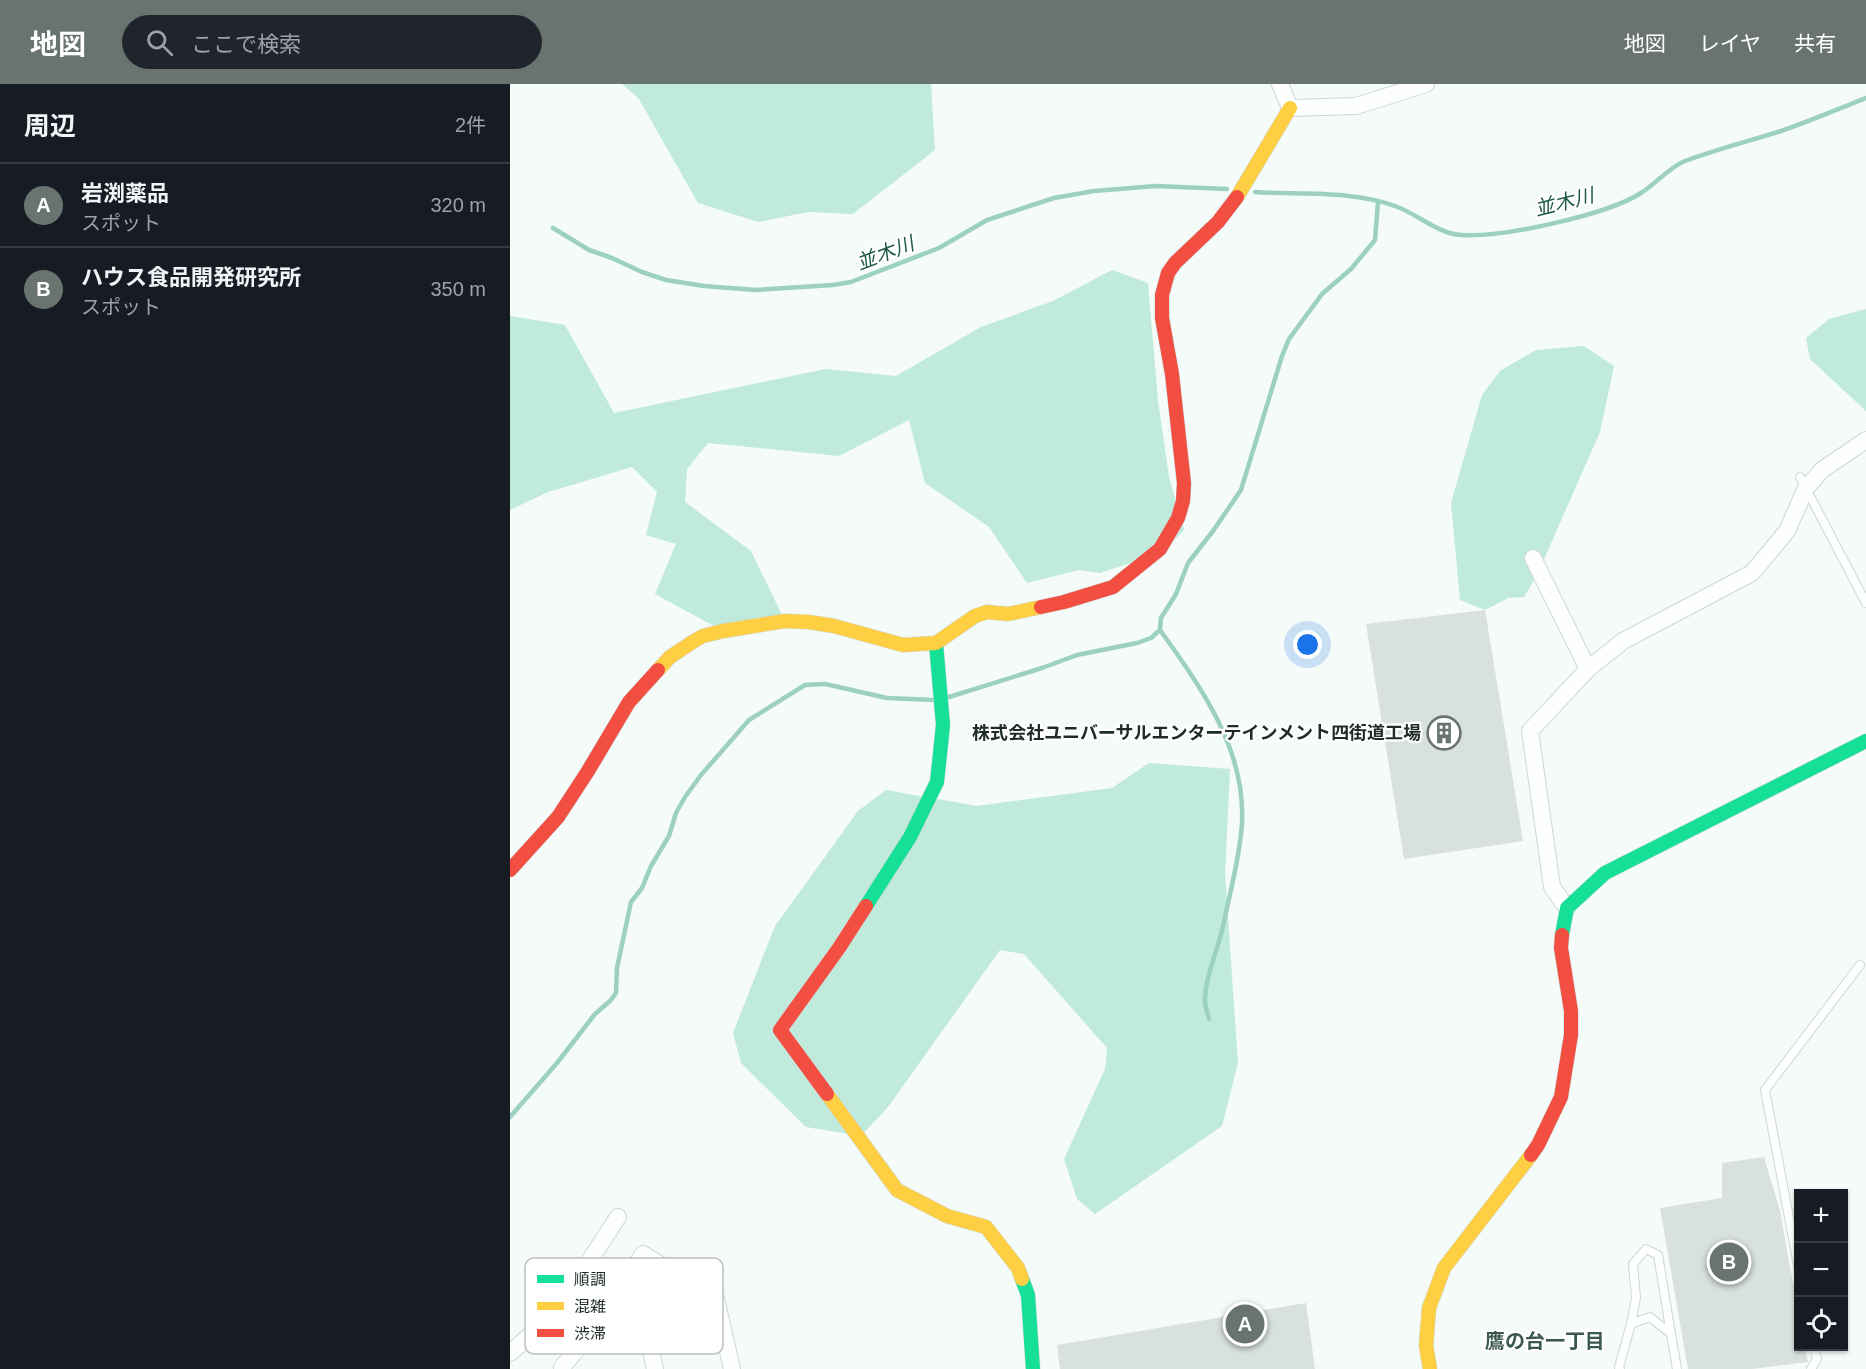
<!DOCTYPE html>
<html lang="ja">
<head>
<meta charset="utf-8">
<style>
  body { margin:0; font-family:Arial,"Noto Sans JP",sans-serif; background:#20242c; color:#f1f3f6 }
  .controls { position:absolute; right:18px; bottom:18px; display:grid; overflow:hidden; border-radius:0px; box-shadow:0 2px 4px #0004 }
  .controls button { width:54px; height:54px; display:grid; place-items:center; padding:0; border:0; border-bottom:2px solid #363941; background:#171b24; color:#f1f3f6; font:30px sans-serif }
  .you { position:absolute; left:798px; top:561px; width:21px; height:21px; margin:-15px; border:4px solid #fff; border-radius:50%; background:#1a73e8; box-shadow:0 0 0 9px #1a73e833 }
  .badge { display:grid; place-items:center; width:39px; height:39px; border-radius:50%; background:#697470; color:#fff; font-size:20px; font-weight:700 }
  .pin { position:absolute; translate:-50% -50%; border:3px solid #fff; box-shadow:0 2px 6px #0006 }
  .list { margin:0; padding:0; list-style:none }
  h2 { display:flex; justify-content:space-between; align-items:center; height:78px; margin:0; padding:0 24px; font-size:26px }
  h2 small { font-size:20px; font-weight:400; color:#9ea1a6 }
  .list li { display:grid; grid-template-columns:39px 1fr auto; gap:18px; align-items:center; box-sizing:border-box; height:84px; padding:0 24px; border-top:2px solid #363941 }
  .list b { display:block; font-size:22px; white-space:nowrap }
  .list p { margin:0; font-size:20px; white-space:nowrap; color:#9ea1a6 }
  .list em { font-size:20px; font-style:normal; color:#9ea1a6 }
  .icon { flex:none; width:33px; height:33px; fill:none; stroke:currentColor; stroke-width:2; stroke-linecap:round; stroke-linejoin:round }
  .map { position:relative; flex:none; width:1356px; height:1285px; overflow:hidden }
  header { display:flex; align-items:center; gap:36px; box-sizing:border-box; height:84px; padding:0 30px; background:#697470; color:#fff }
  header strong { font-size:28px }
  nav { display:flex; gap:33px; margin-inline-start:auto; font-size:21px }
  .search { width:420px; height:54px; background:#20242c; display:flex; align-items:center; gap:15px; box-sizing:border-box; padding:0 21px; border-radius:33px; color:#9ea1a6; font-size:22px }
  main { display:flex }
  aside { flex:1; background:#171b24 }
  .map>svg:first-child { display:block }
  .forest { fill:#bfeadc }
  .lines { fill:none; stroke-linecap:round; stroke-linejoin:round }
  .stream { stroke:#9cd0c0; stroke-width:4.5 }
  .building { fill:#d8e1de }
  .lane-casing { stroke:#cdd7d4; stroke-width:10 }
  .street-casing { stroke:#cdd7d4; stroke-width:18 }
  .fast-casing { stroke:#cdd7d4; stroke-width:15 }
  .slow-casing { stroke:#cdd7d4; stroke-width:15 }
  .jam-casing { stroke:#cdd7d4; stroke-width:15 }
  .lane { stroke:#fdfefe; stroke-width:8 }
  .street { stroke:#fdfefe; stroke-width:16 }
  .fast { stroke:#16e098; stroke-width:14 }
  .slow { stroke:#ffcf43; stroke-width:14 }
  .jam { stroke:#f24e42; stroke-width:14 }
  .labels { text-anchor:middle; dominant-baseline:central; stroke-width:4.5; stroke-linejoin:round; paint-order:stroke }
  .poi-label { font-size:18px; font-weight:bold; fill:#1e2b27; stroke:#fff; text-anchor:end }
  .water-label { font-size:20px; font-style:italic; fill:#215a4b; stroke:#fff }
  .neighbourhood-label { font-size:20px; font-weight:bold; fill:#3c5950; stroke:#fff }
  .key { fill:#fff; stroke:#bcbfbe; stroke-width:1.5 }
  .key-label { font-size:16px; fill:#1e2b27 }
</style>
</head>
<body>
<header>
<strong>地図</strong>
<div class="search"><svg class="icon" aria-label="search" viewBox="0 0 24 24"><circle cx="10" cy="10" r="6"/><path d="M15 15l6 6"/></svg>ここで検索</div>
<nav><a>地図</a><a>レイヤ</a><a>共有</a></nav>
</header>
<main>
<aside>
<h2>周辺<small>2件</small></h2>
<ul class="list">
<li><span class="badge">A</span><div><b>岩渕薬品</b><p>スポット</p></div><em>320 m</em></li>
<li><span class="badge">B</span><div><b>ハウス食品開発研究所</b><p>スポット</p></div><em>350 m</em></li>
</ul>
</aside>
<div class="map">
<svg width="1356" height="1285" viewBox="0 0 1356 1285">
  <rect width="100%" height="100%" fill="#f4fbf8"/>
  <!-- forest -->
  <path class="forest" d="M112,0H421L425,66L343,130L298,128L248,138L188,119L129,15Z
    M602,186L638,199L648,317L659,393L674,446L653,468L590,489L569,486L517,499L479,443L415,399L399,336L329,372L198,359L177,385L175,418L241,467L275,537L213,547L145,510L166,460L136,451L147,408L122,383L38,408L0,426V232L55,241L104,329L316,285L386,292L471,243L543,217Z
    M1356,225V327L1300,275L1296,254L1319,235Z
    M1074,262L1104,282L1090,348L1027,491L1014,513L998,514L975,526L950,516L941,419L972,311L990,287L1026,266Z
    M639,679L720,685L715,790L728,979L712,1042L585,1130L567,1115L554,1075L595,985L597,964L514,870L490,866L378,1023L351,1052L296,1043L231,979L223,949L265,842L348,727L376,706L467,722L602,704Z"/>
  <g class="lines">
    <!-- stream -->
    <path class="stream" d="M745,108C791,111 840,106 885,122C908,130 926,149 951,151C991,154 1097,131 1131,109C1147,99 1158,84 1175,77C1207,65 1239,57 1271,47C1300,37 1328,25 1356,14
      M43,144L79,166L102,174L132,188L156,196L194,202L246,206L323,201L341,198L429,164L477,136L544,114L584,107L646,102L717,105
      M439,613L532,584L567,571L627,559L641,554L650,546
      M699,935C698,929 695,923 695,917C695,892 708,866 713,842C720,808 730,773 732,739C736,666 691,603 650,546L651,534L666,510L678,479L703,447L731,406L772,272L779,255L812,210L841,185L865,156L868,118
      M0,1033L47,979L85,930L100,917L106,909L107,884L121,818L132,804L141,782L159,752L166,729L175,713L191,691L239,636L295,601L315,600L377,614L424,616"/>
  </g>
  <!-- building -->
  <path class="building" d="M975,526L1013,757L894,775L856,540Z
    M1254,1073L1270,1127L1288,1228V1263H1295L1298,1278L1242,1285H1178L1150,1124L1212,1114V1079Z
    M796,1219L805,1285H550L547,1261Z"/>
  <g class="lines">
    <defs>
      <path id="lane" d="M1290,393L1356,519
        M1288,1181L1255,1006L1350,881
        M1121,1240L1126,1214L1123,1180L1136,1165L1148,1171L1161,1250
        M1110,1285L1109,1283L1121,1240L1140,1233L1161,1250L1167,1285
        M1301,1285L1307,1275L1304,1262"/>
      <path id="street" d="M770,0L780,24L846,22L916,0
        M1023,474L1078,585
        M1057,824L1042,803L1020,647L1078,585L1113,557L1242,489L1277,447L1296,404L1312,386L1356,356
        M93,1232L140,1262L145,1285
        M0,1269C46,1232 76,1182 108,1133
        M53,1285L52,1283L86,1243L133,1170L206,1215L222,1285"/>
      <path id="fast" d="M356,822L400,753L427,698L433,641L426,559
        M1052,851L1057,824L1095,789L1356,657
        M512,1195L518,1211L523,1285"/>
      <path id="slow" d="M727,113L780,24
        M148,586L160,573L184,557L193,552L213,547L275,537L299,538L324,542L393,561L426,559L465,532L477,528L498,530L531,523
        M317,1010L387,1106L437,1132L476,1143L508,1184L512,1195
        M920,1285L916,1262L919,1224L934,1184L1021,1071"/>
      <path id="jam" d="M531,523L554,518L603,503L650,465L668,434L673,417L674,399L662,290L652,234V211L658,189L665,179L708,138L727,113
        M0,786L48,733L78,687L119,618L148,586
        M317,1010L270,946L329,864L356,822
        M1021,1071L1028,1061L1051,1013L1061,951V927L1051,864L1052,851"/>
    </defs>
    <!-- lane casing -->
    <use href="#lane" class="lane-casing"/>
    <!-- street casing -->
    <use href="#street" class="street-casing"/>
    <!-- fast casing -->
    <use href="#fast" class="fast-casing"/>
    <!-- slow casing -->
    <use href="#slow" class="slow-casing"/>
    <!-- jam casing -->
    <use href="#jam" class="jam-casing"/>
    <!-- lane -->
    <use href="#lane" class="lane"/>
    <!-- street -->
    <use href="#street" class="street"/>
    <!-- fast -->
    <use href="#fast" class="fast"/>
    <!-- slow -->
    <use href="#slow" class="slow"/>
    <!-- jam -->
    <use href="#jam" class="jam"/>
  </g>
  <!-- icons -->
  <defs>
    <symbol id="building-ring" viewBox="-11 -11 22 22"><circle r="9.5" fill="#fff" stroke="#697470" stroke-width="1.5"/><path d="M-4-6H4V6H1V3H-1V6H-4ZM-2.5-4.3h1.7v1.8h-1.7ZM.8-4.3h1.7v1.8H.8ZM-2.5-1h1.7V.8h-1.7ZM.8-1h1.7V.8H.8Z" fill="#697470"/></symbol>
  </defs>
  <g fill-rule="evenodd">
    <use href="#building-ring" x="915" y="630" width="38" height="38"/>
  </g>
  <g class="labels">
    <!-- poi labels -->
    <g class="poi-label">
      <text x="911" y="649">株式会社ユニバーサルエンターテインメント四街道工場</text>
    </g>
    <!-- water labels -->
    <g class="water-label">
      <text transform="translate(1054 118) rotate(-14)">並木川</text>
      <text transform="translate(375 169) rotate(-21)">並木川</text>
    </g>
    <!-- neighbourhood labels -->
    <g class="neighbourhood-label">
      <text x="1035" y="1257">鷹の台一丁目</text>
    </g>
  </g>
  <!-- legend -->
  <rect x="15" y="1174" width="198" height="96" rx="9" class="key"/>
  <rect x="27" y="1191" width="27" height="8" fill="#16e098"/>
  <rect x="27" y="1218" width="27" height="8" fill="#ffcf43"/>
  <rect x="27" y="1245" width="27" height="8" fill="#f24e42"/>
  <g class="key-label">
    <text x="64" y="1201">順調</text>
    <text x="64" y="1228">混雑</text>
    <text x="64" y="1255">渋滞</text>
  </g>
</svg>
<div class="controls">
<button>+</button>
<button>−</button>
<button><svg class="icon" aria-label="locate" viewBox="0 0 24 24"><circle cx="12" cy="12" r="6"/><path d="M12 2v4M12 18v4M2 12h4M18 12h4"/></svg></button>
</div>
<div class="you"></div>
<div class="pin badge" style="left:735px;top:1240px">A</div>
<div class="pin badge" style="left:1219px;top:1178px">B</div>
</div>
</main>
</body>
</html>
